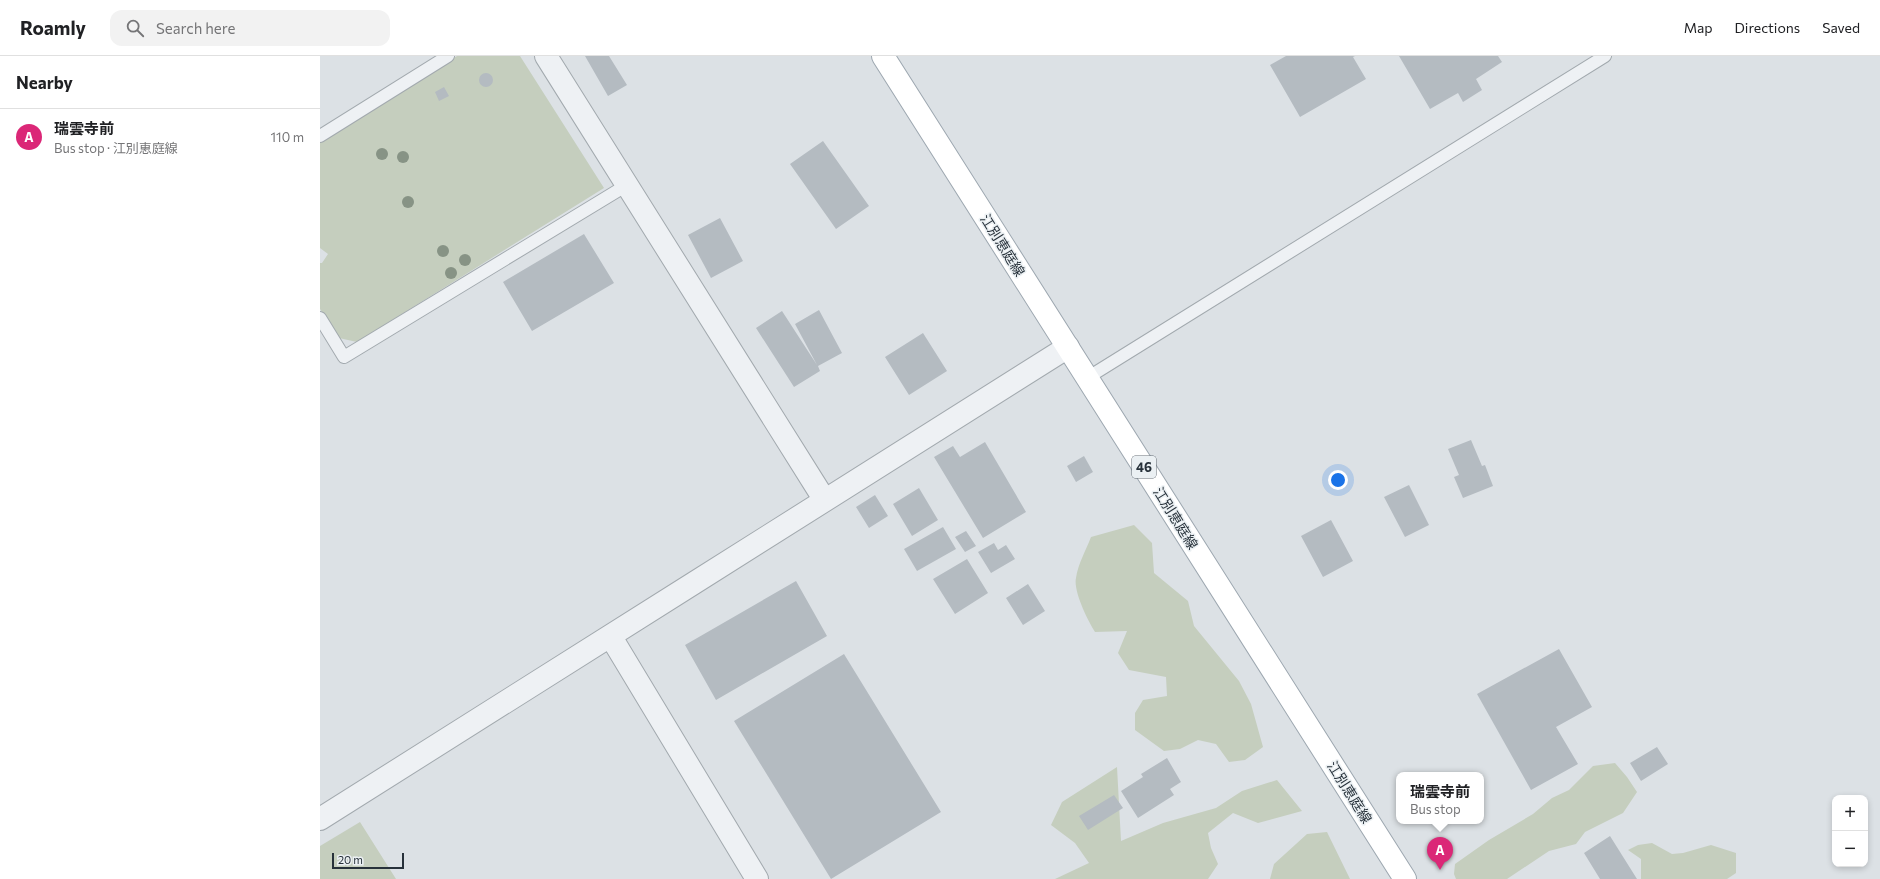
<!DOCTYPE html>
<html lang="en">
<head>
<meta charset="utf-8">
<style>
  body { margin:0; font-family:Commissioner,"Noto Sans JP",sans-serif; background:#f2f2f2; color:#202124 }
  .controls { position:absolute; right:12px; bottom:12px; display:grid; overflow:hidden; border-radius:8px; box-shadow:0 2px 6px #0003 }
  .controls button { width:36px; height:36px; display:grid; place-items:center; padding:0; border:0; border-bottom:1px solid #e0e0e0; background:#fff; color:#202124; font:20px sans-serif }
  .scale { position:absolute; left:12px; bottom:10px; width:72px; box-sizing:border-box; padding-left:4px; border:2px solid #27313a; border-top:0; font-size:11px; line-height:14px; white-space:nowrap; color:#27313a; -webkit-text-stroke:3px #ebf0f3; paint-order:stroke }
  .you { position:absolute; left:1018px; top:424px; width:14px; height:14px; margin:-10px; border:3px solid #fff; border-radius:50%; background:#1a73e8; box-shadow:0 0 0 6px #1a73e833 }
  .badge { display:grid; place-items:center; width:26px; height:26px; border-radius:50%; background:#db2777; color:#fff; font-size:13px; font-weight:700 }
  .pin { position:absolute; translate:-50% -33px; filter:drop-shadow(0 1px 2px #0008) }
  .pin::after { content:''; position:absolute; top:21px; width:14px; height:12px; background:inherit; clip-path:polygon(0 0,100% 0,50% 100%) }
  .popup { position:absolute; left:1076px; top:716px; width:88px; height:52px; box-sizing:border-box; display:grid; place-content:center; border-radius:8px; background:#fff; filter:drop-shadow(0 1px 3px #0005); font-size:13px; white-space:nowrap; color:#757577 }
  .popup b { font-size:15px; color:#202124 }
  .popup::after { content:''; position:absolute; left:50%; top:100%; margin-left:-8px; border:8px solid transparent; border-top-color:#fff }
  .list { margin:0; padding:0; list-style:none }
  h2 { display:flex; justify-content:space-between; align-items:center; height:52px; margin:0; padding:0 16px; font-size:17px }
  h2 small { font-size:13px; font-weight:400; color:#757577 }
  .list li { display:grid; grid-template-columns:26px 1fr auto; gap:12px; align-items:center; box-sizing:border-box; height:56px; padding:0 16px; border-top:1px solid #e0e0e0 }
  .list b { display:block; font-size:15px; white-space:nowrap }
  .list p { margin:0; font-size:13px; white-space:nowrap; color:#757577 }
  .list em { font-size:13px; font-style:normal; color:#757577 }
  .icon { flex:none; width:22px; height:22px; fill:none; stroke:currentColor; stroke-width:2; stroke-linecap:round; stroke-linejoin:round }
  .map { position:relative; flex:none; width:1560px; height:823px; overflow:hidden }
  header { display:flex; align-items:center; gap:24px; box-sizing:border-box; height:56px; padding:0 20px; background:#fff; border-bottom:1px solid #e0e0e0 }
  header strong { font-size:19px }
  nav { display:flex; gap:22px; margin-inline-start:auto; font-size:14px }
  .search { width:280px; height:36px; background:#f2f2f2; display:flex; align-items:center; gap:10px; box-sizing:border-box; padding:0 14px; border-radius:12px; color:#757577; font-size:15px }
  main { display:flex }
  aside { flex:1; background:#fff }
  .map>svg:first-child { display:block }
  .green { fill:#c5cebe }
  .building { fill:#b4bbc1 }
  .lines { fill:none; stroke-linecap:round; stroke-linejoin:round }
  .lane-casing { stroke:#a2a9ae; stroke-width:14 }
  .street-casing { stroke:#a2a9ae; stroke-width:24 }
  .primary-casing { stroke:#9da7b0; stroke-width:24 }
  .lane { stroke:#eef1f4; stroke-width:12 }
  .street { stroke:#eef1f4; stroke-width:22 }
  .primary { stroke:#fff; stroke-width:22 }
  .tree { fill:#879385 }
  .labels { text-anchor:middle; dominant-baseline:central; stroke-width:3; stroke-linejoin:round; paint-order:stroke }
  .shield { fill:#ebf0f3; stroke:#626a72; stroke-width:1 }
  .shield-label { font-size:13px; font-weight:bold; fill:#27313a }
  .street-label { font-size:14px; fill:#27313a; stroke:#ebf0f3 }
</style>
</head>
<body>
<header>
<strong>Roamly</strong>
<div class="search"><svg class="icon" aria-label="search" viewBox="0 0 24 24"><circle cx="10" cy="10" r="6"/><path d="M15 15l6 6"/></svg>Search here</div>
<nav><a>Map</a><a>Directions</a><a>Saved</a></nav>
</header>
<main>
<aside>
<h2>Nearby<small></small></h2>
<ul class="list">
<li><span class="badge">A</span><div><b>瑞雲寺前</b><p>Bus stop · 江別恵庭線</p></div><em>110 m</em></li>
</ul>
</aside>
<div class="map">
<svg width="1560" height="823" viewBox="0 0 1560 823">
  <rect width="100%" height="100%" fill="#dce1e5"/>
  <!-- green -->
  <path class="green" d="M137,0H200L284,132L37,286L19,282L0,253V207H2L8,198L0,192V86Z
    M814,469L832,487L834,517L868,545L874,570L919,625L931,648L943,691L925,704L909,706L896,688L878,684L860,693L844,695L815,674V657L823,644L847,640L846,621L809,614L798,597L807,575L775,576C768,565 753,535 756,522C758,508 766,494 771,481Z
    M1295,707L1307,721L1317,736L1303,757L1265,776L1256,788L1229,795L1187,823H1136L1134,818L1135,808L1169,784L1213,758L1232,742L1249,734L1273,710Z
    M797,711L801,785L843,767L896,752L922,735L957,724L982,755L938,767L913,757L888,777L891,792L898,808L888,823H735L769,807L755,787L731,769L742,746Z
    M40,766L76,823H0V790Z
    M1007,776L1030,823H950L954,808L987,778Z
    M1332,787L1352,798L1363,797L1391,789L1416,797V817L1407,823H1321V803L1308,794L1318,789Z"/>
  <!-- building -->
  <path class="building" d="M265,0H289L307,29L288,40Z
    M966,0H1035L1033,1L1046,23L980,61L950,9Z
    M1079,0H1178L1182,6L1156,23L1162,34L1143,46L1138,37L1110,53Z
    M159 24a7 7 0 1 1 14 0a7 7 0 1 1-14 0Z
    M124,31L129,40L119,45L115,36Z
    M503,85L549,150L516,173L470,108Z
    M400,162L423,205L391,222L368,179Z
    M264,178L294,227L212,275L183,226Z
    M499,254L522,297L498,310L500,315L474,331L436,272L462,255L497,309L475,268Z
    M603,277L627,315L589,339L565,301Z
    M1151,384L1162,410L1165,409L1173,430L1143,442L1134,421L1139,419L1128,393Z
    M665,386L706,456L663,482L614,401L633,390L640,401Z
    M764,400L773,416L756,426L747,410Z
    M1089,429L1109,469L1085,481L1064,441Z
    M599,432L618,464L592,480L573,448Z
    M555,439L568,460L549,472L536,451Z
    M1011,464L1033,505L1003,521L981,480Z
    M623,471L636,493L597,515L584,493Z
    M646,475L656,490L645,496L635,481Z
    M674,487L678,494L686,489L695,503L671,517L658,496Z
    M647,503L668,537L635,558L613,523Z
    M476,525L507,580L396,644L365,589Z
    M708,528L725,555L703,569L686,542Z
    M1239,593L1272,651L1236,671L1258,708L1211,734L1157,638Z
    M524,598L621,756L511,823L414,665Z
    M1337,691L1348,708L1321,725L1310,707Z
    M847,702L861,726L850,733L854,739L818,762L801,735L823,721L821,718Z
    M794,739L803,752L768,774L759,760Z
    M1290,780L1317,823H1280L1264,797Z"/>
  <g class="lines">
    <defs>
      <path id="lane" d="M0,80L128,0
        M0,262L24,301L307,129
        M767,322L1285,0"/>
      <path id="street" d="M226,0L504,443
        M291,581L437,823
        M0,763C250,607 498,447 748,291"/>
      <path id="primary" d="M563,0L1085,823"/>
    </defs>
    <!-- lane casing -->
    <use href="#lane" class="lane-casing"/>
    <!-- street casing -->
    <use href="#street" class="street-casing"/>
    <!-- primary casing -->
    <use href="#primary" class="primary-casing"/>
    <!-- lane -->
    <use href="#lane" class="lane"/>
    <!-- street -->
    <use href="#street" class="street"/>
    <!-- primary -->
    <use href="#primary" class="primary"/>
  </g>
  <!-- trees -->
  <g class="tree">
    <circle cx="62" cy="98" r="6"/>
    <circle cx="83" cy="101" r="6"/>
    <circle cx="88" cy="146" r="6"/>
    <circle cx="123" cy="195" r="6"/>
    <circle cx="145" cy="204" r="6"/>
    <circle cx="131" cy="217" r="6"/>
  </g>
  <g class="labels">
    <!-- shield labels -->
    <rect class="shield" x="812" y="400" width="24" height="22" rx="3"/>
    <g class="shield-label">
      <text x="824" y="411">46</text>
    </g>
    <!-- street labels -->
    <g class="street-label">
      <text transform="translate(683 189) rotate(58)">江別恵庭線</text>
      <text transform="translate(856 462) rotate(58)">江別恵庭線</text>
      <text transform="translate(1030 736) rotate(58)">江別恵庭線</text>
    </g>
  </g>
</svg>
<div class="controls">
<button>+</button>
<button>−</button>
</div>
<div class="scale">20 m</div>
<div class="you"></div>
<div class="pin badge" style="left:1120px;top:814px">A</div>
<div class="popup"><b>瑞雲寺前</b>Bus stop</div>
</div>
</main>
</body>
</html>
